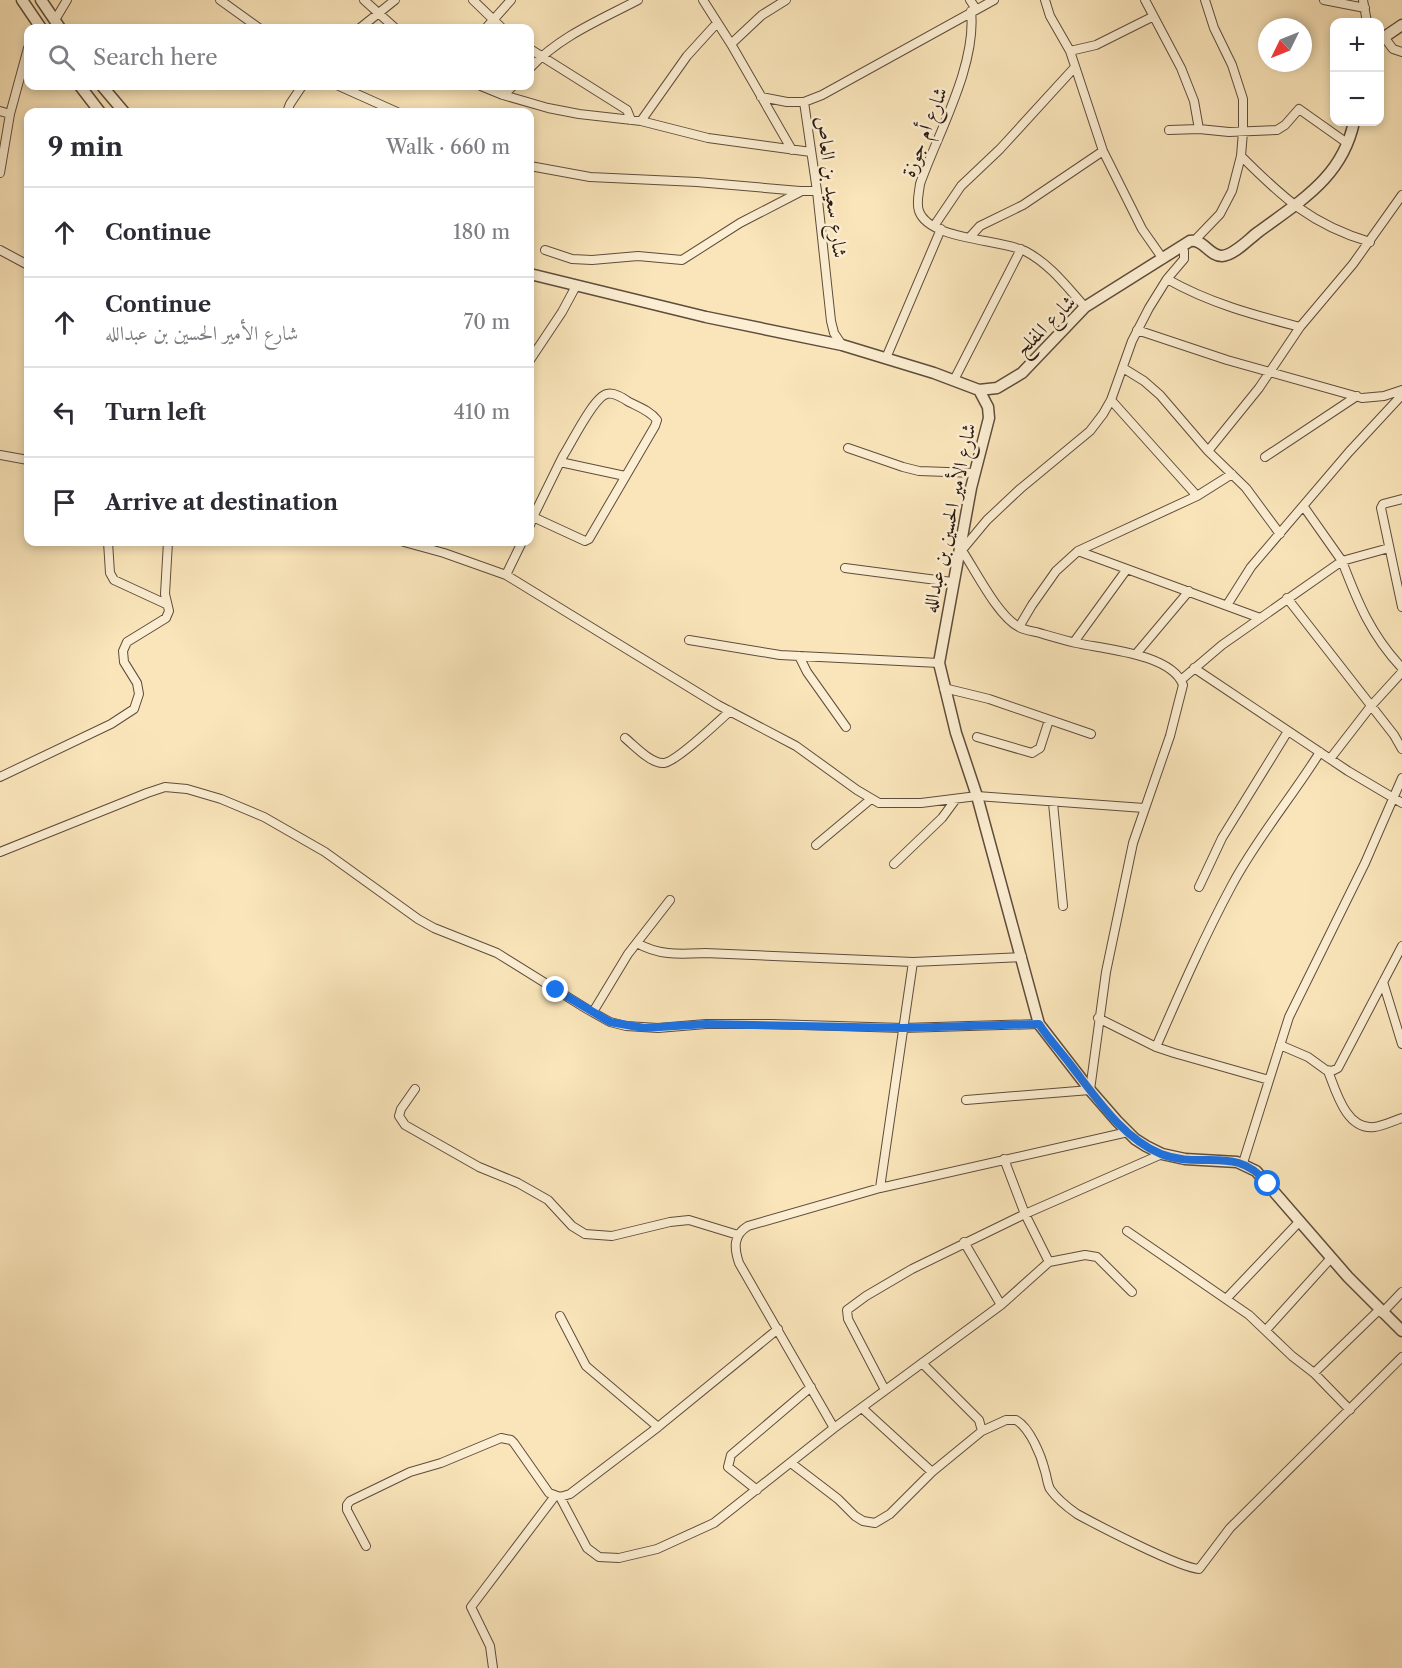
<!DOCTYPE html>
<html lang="en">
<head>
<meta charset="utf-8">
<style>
  body { margin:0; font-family:"Libre Caslon Text",Amiri,serif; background:#f2f2f3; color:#2b2b33 }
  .controls { position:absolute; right:18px; top:18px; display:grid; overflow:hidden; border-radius:12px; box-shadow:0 3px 9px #0003 }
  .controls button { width:54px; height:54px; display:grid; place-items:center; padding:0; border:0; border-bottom:2px solid #e1e1e2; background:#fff; color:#2b2b33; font:30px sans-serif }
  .compass { position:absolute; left:1258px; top:18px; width:54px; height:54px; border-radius:50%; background:#fff; box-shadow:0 3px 9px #0003; rotate:227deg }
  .stop { position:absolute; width:18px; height:18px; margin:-14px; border:4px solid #1a73e8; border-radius:50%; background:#fff }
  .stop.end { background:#1a73e8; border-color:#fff; box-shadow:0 2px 6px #0008 }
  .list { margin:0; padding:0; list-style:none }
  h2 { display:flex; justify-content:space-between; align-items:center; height:78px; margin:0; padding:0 24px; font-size:26px }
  h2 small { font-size:20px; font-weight:400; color:#7c7c81 }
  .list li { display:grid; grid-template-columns:39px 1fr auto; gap:18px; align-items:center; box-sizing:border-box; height:90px; padding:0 24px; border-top:2px solid #e1e1e2 }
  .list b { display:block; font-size:22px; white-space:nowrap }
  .list p { margin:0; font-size:20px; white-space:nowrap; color:#7c7c81 }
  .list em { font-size:20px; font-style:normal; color:#7c7c81 }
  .icon { flex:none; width:33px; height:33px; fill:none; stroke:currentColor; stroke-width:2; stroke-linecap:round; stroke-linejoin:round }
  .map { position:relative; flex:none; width:1402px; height:1668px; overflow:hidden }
  .search { position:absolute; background:#fff; box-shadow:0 3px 9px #0003; left:24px; top:24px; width:510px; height:66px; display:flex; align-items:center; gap:15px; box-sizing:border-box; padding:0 21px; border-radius:12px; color:#7c7c81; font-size:22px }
  .panel { position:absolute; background:#fff; box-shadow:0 3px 9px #0003; left:24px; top:108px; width:510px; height:438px; border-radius:12px }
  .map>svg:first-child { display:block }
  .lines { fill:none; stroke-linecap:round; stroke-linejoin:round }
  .minor-casing { stroke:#5e4c3c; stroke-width:10 }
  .tertiary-casing { stroke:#5e4c3c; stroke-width:13 }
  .minor { stroke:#fceed2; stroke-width:8 }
  .tertiary { stroke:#fceed2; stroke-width:10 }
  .route { stroke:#1a73e8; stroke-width:8 }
  .labels { text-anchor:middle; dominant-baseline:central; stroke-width:5; stroke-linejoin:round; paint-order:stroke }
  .street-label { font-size:20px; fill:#2a1912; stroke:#fceed2 }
</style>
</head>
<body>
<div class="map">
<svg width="1402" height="1668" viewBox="0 0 1402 1668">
  <rect width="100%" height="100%" fill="#fae5ba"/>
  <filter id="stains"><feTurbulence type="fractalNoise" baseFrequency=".00333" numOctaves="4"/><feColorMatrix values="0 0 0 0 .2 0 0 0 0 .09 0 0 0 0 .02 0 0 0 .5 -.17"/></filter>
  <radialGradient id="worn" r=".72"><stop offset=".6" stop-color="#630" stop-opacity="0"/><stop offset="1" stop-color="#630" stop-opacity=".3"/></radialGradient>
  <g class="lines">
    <defs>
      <path id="minor" d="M220,0L259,28
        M364,0L395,28
        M473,0L502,28
        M703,0L731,44L792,150
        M970,0L976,9
        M1045,0L1050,16L1070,51L1103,151L1142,229L1163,259
        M1145,0L1181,68L1194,101L1199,129
        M1324,0L1365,8
        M1363,0L1367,22
        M971,11C977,65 938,133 920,184C919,193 916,203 919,211C929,240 1000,239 1025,251C1050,264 1067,287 1085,307
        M55,20L67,0
        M360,28L395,0
        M486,28L511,0
        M1384,37L1393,49L1402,52
        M731,44L762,15L786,0
        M530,49L627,110L631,120
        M1070,51L1096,45L1152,17
        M530,68C560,36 600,20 638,0
        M339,86L397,112
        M481,86L503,95L548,108L579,114L641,121L708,138L811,152
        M503,95L513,86
        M761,97L787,102H804
        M0,111L10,114
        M287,112L290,104L302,86
        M641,121L687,56L717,23
        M1169,130L1199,129L1229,132L1277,130L1285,125L1299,109L1347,143
        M1241,156C1283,198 1312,225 1370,242
        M530,166L590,177L697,182L800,191H817
        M0,173L10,114L28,48
        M934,226L961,186L1000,149L1075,67
        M969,238L980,226L1023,205L1103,151
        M1195,240L1220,214L1232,191L1241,156L1243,132V99L1232,65L1214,28L1205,0
        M0,250L28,265
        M545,250L572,259L592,260L638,256L682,260L740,223L800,192
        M1167,279C1209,303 1254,315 1300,327
        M1137,330L1227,360L1362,398L1384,396L1402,390
        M842,345L834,333L831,321L817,191L804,102L822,95L994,0
        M886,358L941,229
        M530,360L562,312L576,286
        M1123,368L1144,381L1160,395L1208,451L1246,488L1280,534
        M954,380L1021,249
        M1111,400L1197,496
        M848,448L903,467L919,471L975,473
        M1208,451L1259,388L1300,327L1353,264L1402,195
        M0,455L28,460
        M1265,457L1357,396
        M560,462L625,476
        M1402,499L1383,504L1381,508L1402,607
        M530,525L533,517L560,462L563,456C571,444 594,396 607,394C614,392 623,398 629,402C639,407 650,411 657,420L655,426L589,539L585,541L533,517
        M108,542L110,573L114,580L166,604
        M404,542L444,553L506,575L718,705L796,746L857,790L879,803H921L977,796L1144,808
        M959,546C974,567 997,616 1019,627C1024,630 1031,631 1036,632C1050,636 1063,640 1076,643C1104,649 1172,654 1183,685L1170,736L1133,843L1106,972L1090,1090L966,1100
        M1389,548L1342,561C1358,603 1371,635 1402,668
        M962,550L987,520L1020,489L1090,431L1103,414L1111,400L1132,341L1149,308L1167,279L1184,259V251L1181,247
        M1078,551L1260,618
        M845,568L952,582
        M506,575L522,542
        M1287,598L1394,735L1402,749
        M1227,605L1251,567L1349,452L1402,395
        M1019,627L1032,605L1056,571L1078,551L1197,496L1232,474
        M689,640L780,655L939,663
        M1074,642L1127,569
        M1136,654L1189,591
        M799,656L807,672L846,727
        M1194,668L1348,771L1402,803
        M1181,680L1222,645L1342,561L1304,507
        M944,688L989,699L1091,734
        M977,737L1032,753L1040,748L1049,720
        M625,738C635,746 651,764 664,763C676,762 719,721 730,711
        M1330,759L1371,706L1402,672
        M0,777L111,724L134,709L139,694L137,683L124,662L123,651L127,642L166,618L169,611L165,594L168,542
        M1053,803L1063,906
        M816,845L871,799
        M0,852L147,793L165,787L187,789L221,799L264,817L325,852L418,919L434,928L497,953L587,1009L610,1022L626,1026L658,1028L706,1024H771L903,1028L1039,1024
        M894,864L942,818L956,799
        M1199,887L1222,838L1288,731
        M637,943C659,956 681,954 705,953L913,962L1022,957
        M1383,982L1402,1044
        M593,1012L628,954L670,900
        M1098,1018L1156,1047L1174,1053L1269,1080
        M1280,1045L1308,1057L1326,1070L1332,1071L1338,1068L1402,946
        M1156,1047C1180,992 1204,937 1232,885C1257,838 1292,797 1320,752
        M1328,1071C1336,1091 1346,1130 1374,1127C1383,1126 1393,1121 1402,1118
        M415,1089L401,1109L399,1116L405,1125L479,1167L518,1183L548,1200L572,1226L585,1234L612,1236L670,1222L689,1220L738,1235
        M1243,1163L1289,1017L1365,863L1402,778
        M880,1188L913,962
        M1127,1231L1249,1315L1292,1356L1314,1373L1350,1410
        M964,1242L1001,1305
        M1049,1262L1025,1214L1162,1154
        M1226,1299L1299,1222
        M1382,1313L1402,1292
        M560,1316L586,1366L658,1427
        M1266,1330L1331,1258
        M922,1363L979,1420L982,1431
        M1314,1373L1379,1310
        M885,1390L848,1319L847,1310L866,1296L912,1269L1025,1214L1004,1159
        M862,1408L932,1472
        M834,1428L739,1263C734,1248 733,1235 748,1226L880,1188L1128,1132
        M791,1463L838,1499L855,1516L863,1521L875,1523L890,1514L932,1472L982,1431L1006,1420H1016C1030,1428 1041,1455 1045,1471C1047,1477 1047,1483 1050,1489C1057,1499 1067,1507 1077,1514C1097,1525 1180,1568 1199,1569L1230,1528L1402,1357
        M757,1490L728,1467L731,1455L811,1387
        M560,1497L587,1548L599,1557L619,1558L657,1549L714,1523L733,1508L834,1428L1001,1305L1049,1262L1085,1255L1097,1257L1132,1292
        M366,1546L347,1510V1505L350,1501L410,1472L441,1463L501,1438L511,1440L514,1443L549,1493L560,1497L570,1494L658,1427L778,1329
        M493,1668L490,1646L471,1607L555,1496"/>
      <path id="tertiary" d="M22,0L41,28
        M41,0L60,28
        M1380,40L1402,25
        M80,86L100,112
        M102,86L124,112
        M530,274L706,317L842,345L934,373L979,390L988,407L989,418L971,488L939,663L956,733L977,796L1039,1024L1090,1090L1117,1121L1135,1139L1146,1146L1162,1154L1185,1159L1237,1162L1256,1171L1348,1277L1402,1331
        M979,390L997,388L1022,373L1085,307L1190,241C1204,239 1209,256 1222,256C1234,255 1248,240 1257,233C1300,201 1342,178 1354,122"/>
    </defs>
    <!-- minor casing -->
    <use href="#minor" class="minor-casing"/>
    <!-- tertiary casing -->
    <use href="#tertiary" class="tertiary-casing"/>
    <!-- minor -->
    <use href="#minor" class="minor"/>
    <!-- tertiary -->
    <use href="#tertiary" class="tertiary"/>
  </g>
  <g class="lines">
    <!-- route -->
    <path class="route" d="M556,990L610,1022L644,1028L706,1024L903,1028L1039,1024C1048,1038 1060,1051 1070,1064C1095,1096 1122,1138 1161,1154C1202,1170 1236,1144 1268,1184"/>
  </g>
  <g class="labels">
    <!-- street labels -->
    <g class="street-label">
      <text transform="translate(924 132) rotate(-69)">شارع أم جوزة</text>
      <text transform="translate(832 187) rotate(83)">شارع سعيد بن العاص</text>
      <text transform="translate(1045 325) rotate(-45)">شارع المفلح</text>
      <text transform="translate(949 518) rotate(-78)">شارع الأمير الحسين بن عبدالله</text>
    </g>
  </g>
  <rect width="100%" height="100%" filter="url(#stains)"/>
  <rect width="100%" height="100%" fill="url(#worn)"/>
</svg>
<div class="controls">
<button>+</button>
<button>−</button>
</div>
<svg class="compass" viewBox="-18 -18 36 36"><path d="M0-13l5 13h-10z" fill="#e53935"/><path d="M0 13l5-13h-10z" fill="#7c7c81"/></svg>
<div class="stop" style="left:1268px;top:1184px"></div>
<div class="stop end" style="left:556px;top:990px"></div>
<div class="search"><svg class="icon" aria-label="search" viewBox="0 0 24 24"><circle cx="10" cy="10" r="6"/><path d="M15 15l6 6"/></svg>Search here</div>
<section class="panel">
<h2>9 min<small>Walk · 660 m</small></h2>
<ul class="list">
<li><svg class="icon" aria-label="ahead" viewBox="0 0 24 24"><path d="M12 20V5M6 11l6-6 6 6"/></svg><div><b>Continue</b></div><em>180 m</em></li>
<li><svg class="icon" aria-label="ahead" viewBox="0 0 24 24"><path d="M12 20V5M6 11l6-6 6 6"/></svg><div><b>Continue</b><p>شارع الأمير الحسين بن عبدالله</p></div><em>70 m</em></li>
<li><svg class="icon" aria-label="left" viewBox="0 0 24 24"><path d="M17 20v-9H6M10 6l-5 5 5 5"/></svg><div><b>Turn left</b></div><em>410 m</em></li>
<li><svg class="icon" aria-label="arrive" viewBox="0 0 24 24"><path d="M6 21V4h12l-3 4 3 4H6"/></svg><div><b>Arrive at destination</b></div></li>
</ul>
</section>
</div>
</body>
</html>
